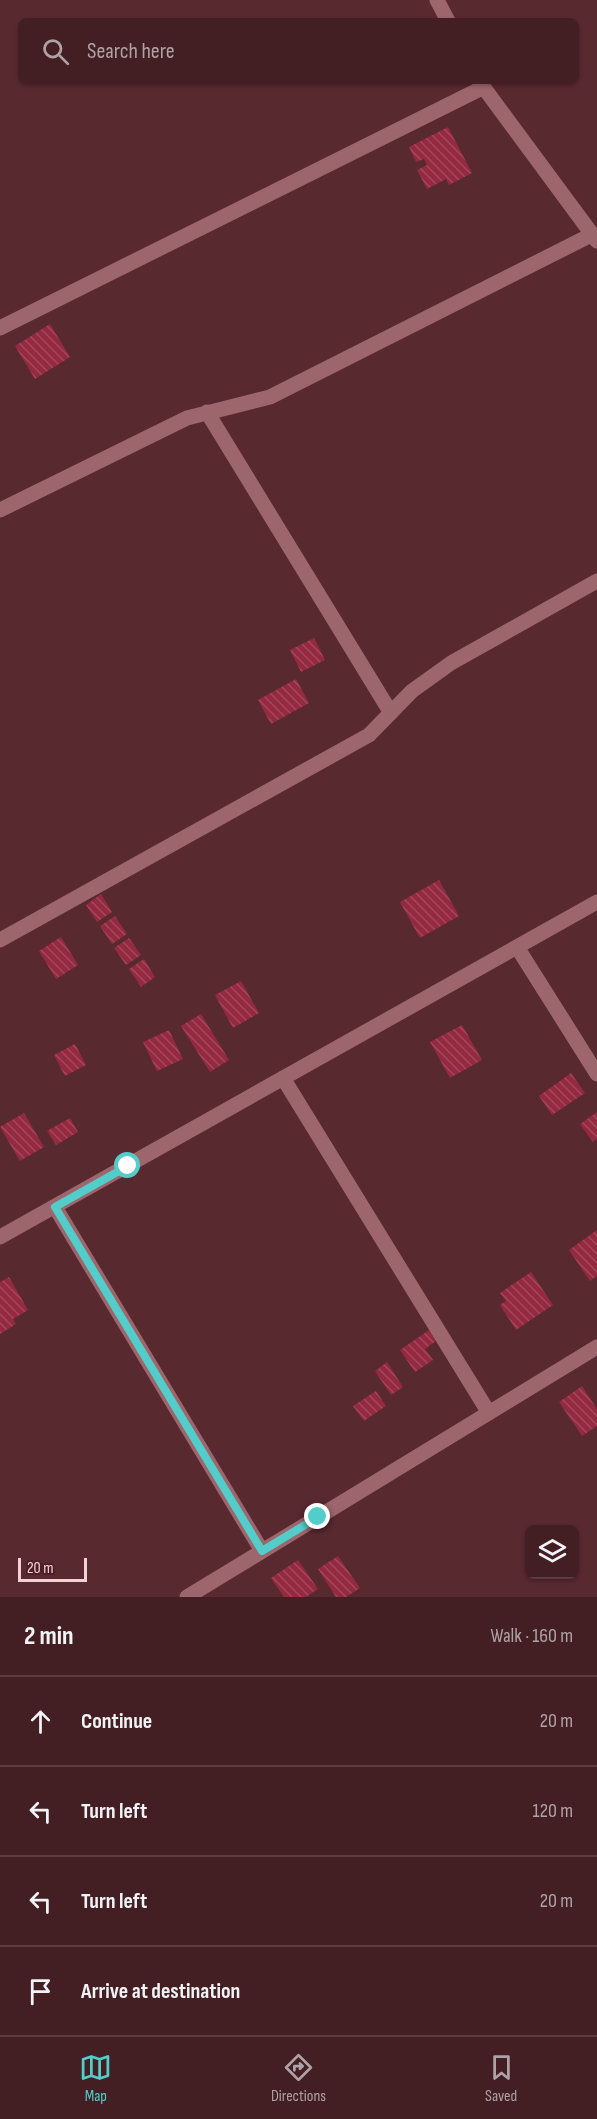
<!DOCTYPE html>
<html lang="en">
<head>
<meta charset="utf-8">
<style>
  body { margin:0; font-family:"Sofia Sans Condensed",sans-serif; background:#4a272c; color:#f1f3f6 }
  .controls { position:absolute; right:18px; bottom:18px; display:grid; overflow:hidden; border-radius:9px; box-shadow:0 2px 4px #0004 }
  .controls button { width:54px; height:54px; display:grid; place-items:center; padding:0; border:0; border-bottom:2px solid #5b3d41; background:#431f24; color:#f1f3f6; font:30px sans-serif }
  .scale { position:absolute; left:18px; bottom:15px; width:69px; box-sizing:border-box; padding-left:6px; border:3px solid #f2d2d5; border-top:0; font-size:16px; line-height:21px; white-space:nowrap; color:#f2d2d5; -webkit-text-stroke:4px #4e1e26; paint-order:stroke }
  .stop { position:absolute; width:18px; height:18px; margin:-14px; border:4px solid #53cdca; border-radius:50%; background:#fff }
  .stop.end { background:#53cdca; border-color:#fff; box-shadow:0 2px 6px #0008 }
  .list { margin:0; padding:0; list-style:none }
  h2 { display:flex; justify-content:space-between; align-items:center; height:78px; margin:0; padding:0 24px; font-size:26px }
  h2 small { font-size:20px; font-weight:400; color:#afa2a6 }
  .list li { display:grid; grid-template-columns:39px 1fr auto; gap:18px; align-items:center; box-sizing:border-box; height:90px; padding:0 24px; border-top:2px solid #5b3d41 }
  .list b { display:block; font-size:22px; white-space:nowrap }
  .list em { font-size:20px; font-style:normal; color:#afa2a6 }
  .icon { flex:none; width:33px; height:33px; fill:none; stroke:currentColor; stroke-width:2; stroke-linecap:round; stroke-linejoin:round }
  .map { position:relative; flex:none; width:597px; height:1597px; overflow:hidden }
  .search { position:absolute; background:#431f24; box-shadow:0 2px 4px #0004; left:18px; right:18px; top:18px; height:66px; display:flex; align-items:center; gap:15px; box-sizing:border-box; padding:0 21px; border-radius:9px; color:#afa2a6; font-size:22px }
  .sheet { height:438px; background:#431f24 }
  nav { display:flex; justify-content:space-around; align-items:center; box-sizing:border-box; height:84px; border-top:2px solid #5b3d41; background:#431f24; font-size:16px; color:#afa2a6 }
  nav a { display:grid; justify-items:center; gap:3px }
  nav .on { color:#53cdca }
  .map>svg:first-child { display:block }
  .building { fill:url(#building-back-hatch) }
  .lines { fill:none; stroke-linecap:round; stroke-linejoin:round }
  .street { stroke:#9d666c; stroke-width:15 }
  .route { stroke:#53cdca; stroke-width:8 }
</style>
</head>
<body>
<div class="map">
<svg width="597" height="1597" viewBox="0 0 597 1597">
  <defs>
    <pattern id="building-back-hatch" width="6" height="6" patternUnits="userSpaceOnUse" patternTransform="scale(1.5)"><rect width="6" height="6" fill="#942940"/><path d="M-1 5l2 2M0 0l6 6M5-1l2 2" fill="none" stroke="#a3475b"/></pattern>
  </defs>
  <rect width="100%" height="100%" fill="#592930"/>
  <!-- building -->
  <path class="building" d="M448,127L472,173L449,185L446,179L427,189L417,170L427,165L424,159L416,162L409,147Z
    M50,324L70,357L35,379L15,346Z
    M314,638L325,660L301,672L290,650Z
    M296,679L309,703L271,724L258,700Z
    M439,880L459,916L420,938L400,902Z
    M101,894L112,912L97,922L86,905Z
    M115,916L127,934L112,944L100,926Z
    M61,937L78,965L56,979L39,951Z
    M129,938L141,955L126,965L114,948Z
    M144,959L155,977L141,987L129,969Z
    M241,981L259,1013L233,1028L215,995Z
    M201,1014L229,1060L210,1072L181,1026Z
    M462,1025L482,1060L450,1078L430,1042Z
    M169,1030L183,1059L157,1071L143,1042Z
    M75,1044L86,1065L65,1076L54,1055Z
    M571,1073L585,1093L552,1115L539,1096Z
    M597,1112V1139L593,1142L580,1124Z
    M24,1113L44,1147L20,1161L0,1127Z
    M70,1118L78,1132L56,1145L47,1131Z
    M597,1230V1276L590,1281L569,1250Z
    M531,1272L553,1305L516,1330L500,1305L506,1301L500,1293Z
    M9,1277L28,1310L13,1319L16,1324L0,1334V1282Z
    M429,1330L436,1341L425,1349L433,1360L415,1372L400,1350Z
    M387,1362L403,1387L391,1395L375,1371Z
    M582,1386L597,1409V1426L582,1436L559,1402Z
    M376,1391L386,1406L364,1421L353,1406Z
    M338,1556L360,1588L346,1597H336L318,1569Z
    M298,1560L318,1589L306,1597H284L271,1578Z"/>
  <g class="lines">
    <!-- street -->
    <path class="street" d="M437,0L448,21
      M479,81L597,241
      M0,328L482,88
      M207,412L391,713
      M0,510L187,418L270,397L593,234
      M0,940L369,735L412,691L451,663L597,581
      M517,947L597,1074
      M283,1078L489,1413
      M55,1207L262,1551
      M0,1237L597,902
      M187,1597L597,1347"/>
  </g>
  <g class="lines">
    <!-- route -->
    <path class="route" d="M128,1166L55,1207L262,1551L318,1517"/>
  </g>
</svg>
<div class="controls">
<button><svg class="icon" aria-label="layers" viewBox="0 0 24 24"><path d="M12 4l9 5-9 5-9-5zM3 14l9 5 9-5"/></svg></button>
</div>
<div class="scale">20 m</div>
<div class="stop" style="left:128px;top:1166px"></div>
<div class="stop end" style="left:318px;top:1517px"></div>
<div class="search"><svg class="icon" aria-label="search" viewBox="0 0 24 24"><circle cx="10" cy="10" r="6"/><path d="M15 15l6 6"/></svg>Search here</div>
</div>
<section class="sheet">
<h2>2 min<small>Walk · 160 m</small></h2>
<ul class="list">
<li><svg class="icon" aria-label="ahead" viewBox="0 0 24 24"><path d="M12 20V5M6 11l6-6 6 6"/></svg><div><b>Continue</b></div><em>20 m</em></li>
<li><svg class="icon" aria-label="left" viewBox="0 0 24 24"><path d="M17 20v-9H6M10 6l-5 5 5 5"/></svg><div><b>Turn left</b></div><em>120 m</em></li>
<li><svg class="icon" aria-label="left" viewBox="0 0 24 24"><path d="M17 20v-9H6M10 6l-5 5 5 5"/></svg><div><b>Turn left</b></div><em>20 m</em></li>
<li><svg class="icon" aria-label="arrive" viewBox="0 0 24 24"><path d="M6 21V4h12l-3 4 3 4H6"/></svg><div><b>Arrive at destination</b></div></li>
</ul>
</section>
<nav>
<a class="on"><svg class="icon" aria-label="map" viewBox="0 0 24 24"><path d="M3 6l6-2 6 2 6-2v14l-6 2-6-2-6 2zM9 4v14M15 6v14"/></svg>Map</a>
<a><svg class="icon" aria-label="directions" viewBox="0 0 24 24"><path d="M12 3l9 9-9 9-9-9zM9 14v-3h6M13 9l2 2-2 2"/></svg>Directions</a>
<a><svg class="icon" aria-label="saved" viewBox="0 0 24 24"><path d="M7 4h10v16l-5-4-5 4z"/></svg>Saved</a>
</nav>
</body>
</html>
